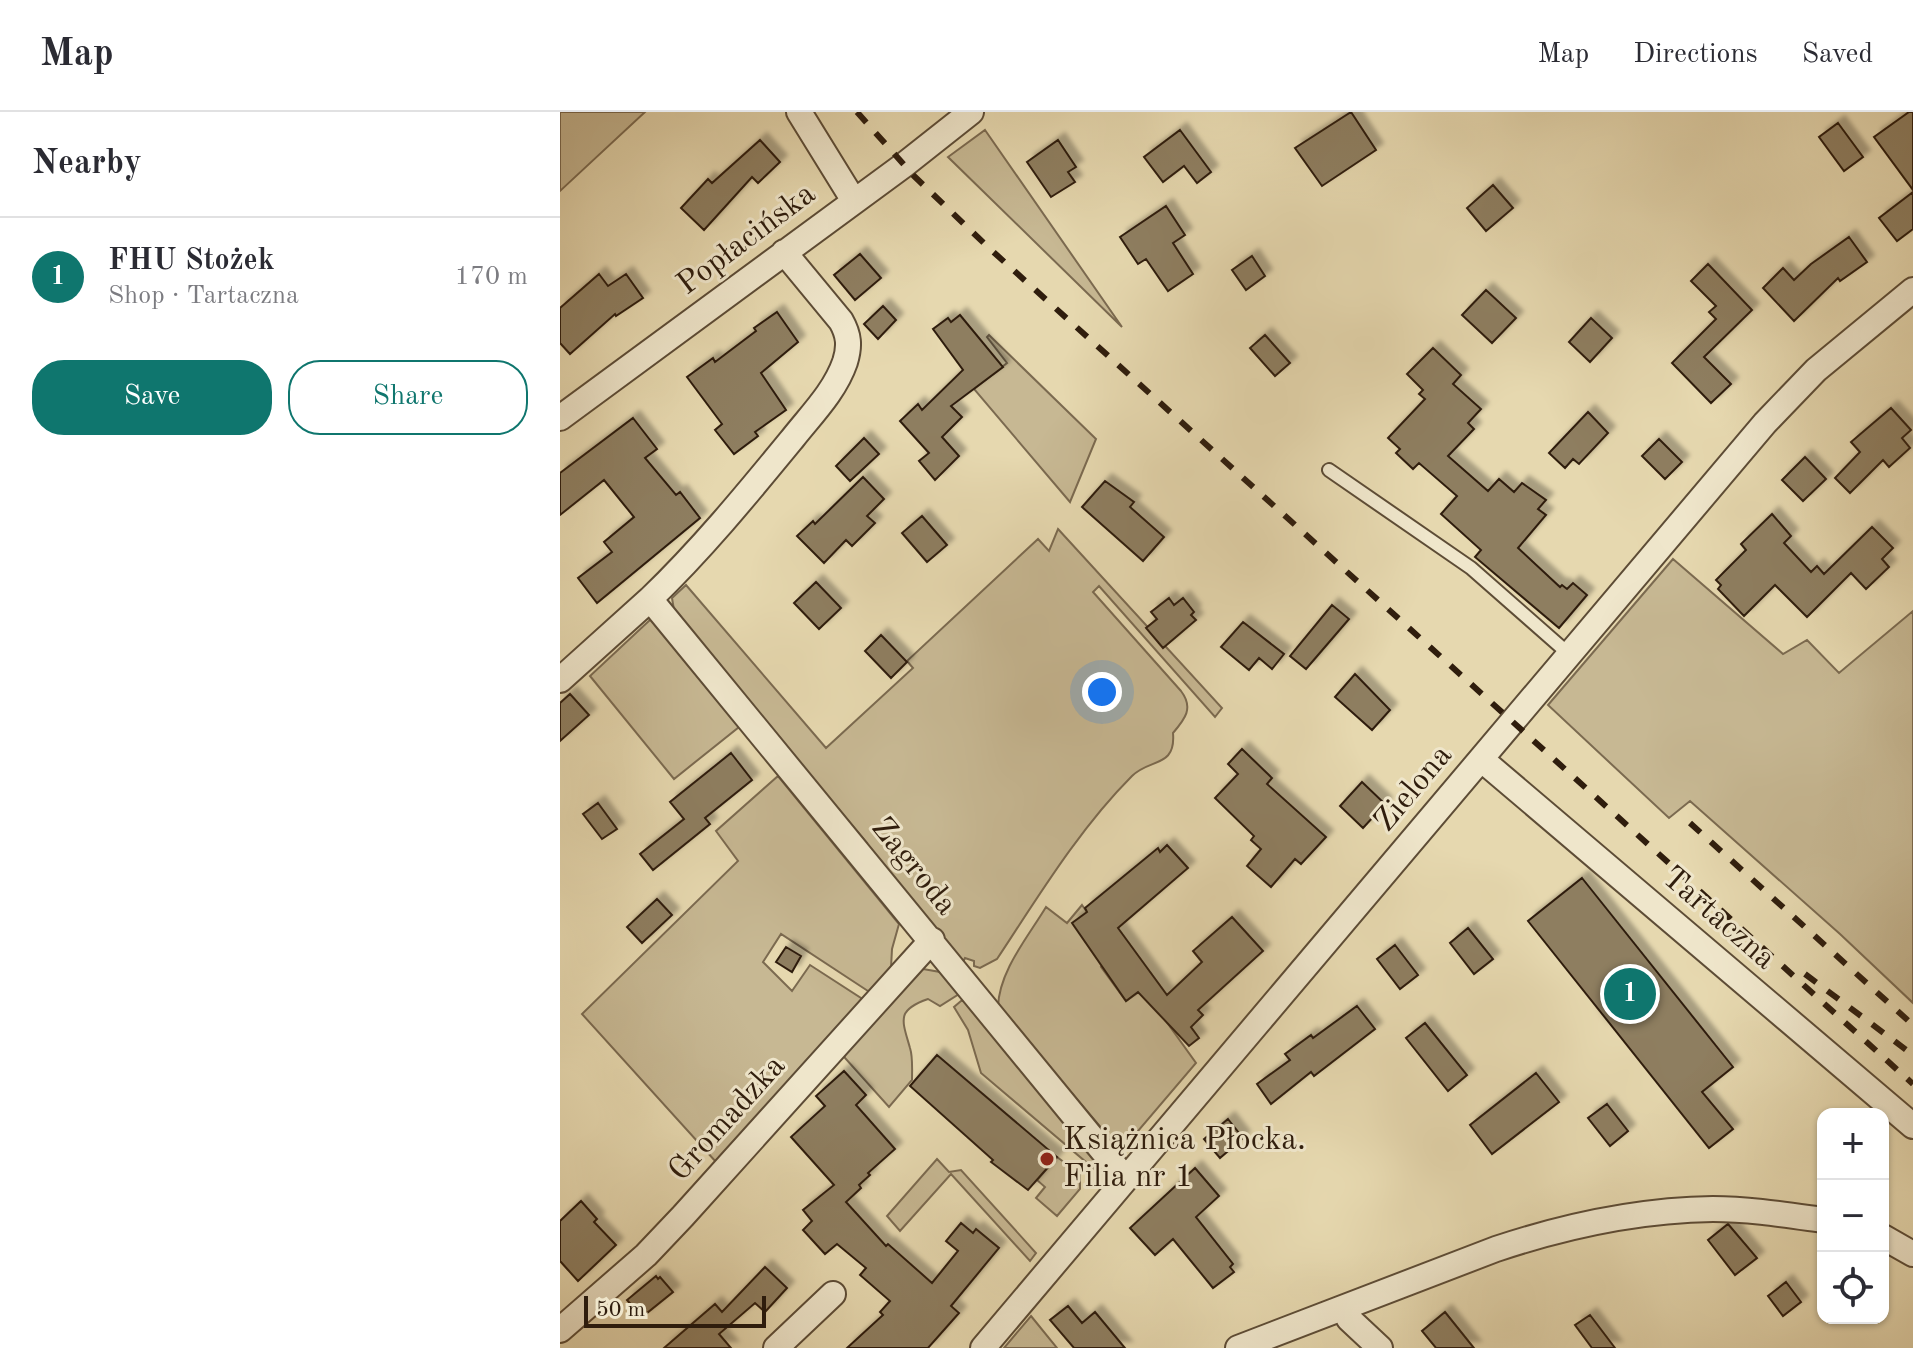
<!DOCTYPE html>
<html lang="en">
<head>
<meta charset="utf-8">
<style>
  body { margin:0; font-family:"Old Standard TT",serif; background:#f2f2f3; color:#2b2b33 }
  .controls { position:absolute; right:24px; bottom:24px; display:grid; overflow:hidden; border-radius:16px; box-shadow:0 2px 6px #0004 }
  .controls button { width:72px; height:72px; display:grid; place-items:center; padding:0; border:0; border-bottom:2px solid #e1e1e2; background:#fff; color:#2b2b33; font:40px sans-serif }
  .scale { position:absolute; left:24px; bottom:20px; width:182px; box-sizing:border-box; padding-left:8px; border:4px solid #2f1d0d; border-top:0; font-size:22px; line-height:28px; white-space:nowrap; color:#2f1d0d; -webkit-text-stroke:6px #efe6cb; paint-order:stroke }
  .you { position:absolute; left:542px; top:580px; width:28px; height:28px; margin:-20px; border:6px solid #fff; border-radius:50%; background:#1a73e8; box-shadow:0 0 0 12px #1a73e833 }
  .badge { display:grid; place-items:center; width:52px; height:52px; border-radius:50%; background:#0f766e; color:#fff; font-size:26px; font-weight:700 }
  .pin { position:absolute; translate:-50% -50%; border:4px solid #fff; box-shadow:0 2px 8px #0006 }
  .list { margin:0; padding:0; list-style:none }
  h2 { display:flex; justify-content:space-between; align-items:center; height:104px; margin:0; padding:0 32px; font-size:34px }
  h2 small { font-size:26px; font-weight:400; color:#7c7c81 }
  .list li { display:grid; grid-template-columns:52px 1fr auto; gap:24px; align-items:center; box-sizing:border-box; height:120px; padding:0 32px; border-top:2px solid #e1e1e2 }
  .list b { display:block; font-size:30px; white-space:nowrap }
  .list p { margin:0; font-size:26px; white-space:nowrap; color:#7c7c81 }
  .list em { font-size:26px; font-style:normal; color:#7c7c81 }
  .actions { display:flex; gap:16px; padding:24px 32px }
  .actions a { flex:1; padding:18px 0; border:2px solid #0f766e; border-radius:32px; text-align:center; font-size:28px; color:#0f766e }
  .actions .main { background:#0f766e; color:#fff }
  .icon { flex:none; width:44px; height:44px; fill:none; stroke:currentColor; stroke-width:2; stroke-linecap:round; stroke-linejoin:round }
  .map { position:relative; flex:none; width:1353px; height:1236px; overflow:hidden }
  header { display:flex; align-items:center; gap:48px; box-sizing:border-box; height:112px; padding:0 40px; background:#fff; border-bottom:2px solid #e1e1e2 }
  header strong { font-size:38px }
  nav { display:flex; gap:44px; margin-inline-start:auto; font-size:28px }
  main { display:flex }
  aside { flex:1; background:#fff }
  .map>svg:first-child { display:block }
  .green { fill:#c7b893; stroke:#7b6a50; stroke-width:2 }
  .building { fill:#8e7e61; stroke:#2f1d0d; stroke-width:2; filter:url(#shadow) }
  .lines { fill:none; stroke-linecap:round; stroke-linejoin:round }
  .lane-casing { stroke:#5d4c36; stroke-width:16 }
  .street-casing { stroke:#5d4c36; stroke-width:28 }
  .lane { stroke:#efe6cb; stroke-width:12 }
  .street { stroke:#efe6cb; stroke-width:24 }
  .rail { stroke:#2f1d0d; stroke-width:6; stroke-dasharray:14 14; stroke-linecap:butt }
  .poi-dot { fill:#8f2418; stroke:#efe6cb; stroke-width:3 }
  .labels { text-anchor:middle; dominant-baseline:central; stroke-width:6; stroke-linejoin:round; paint-order:stroke }
  .street-label { font-size:32px; fill:#2f1d0d; stroke:#efe6cb }
  .poi-label { font-size:32px; fill:#2f1d0d; stroke:#efe6cb; text-anchor:start }
</style>
</head>
<body>
<header>
<strong>Map</strong>
<nav><a>Map</a><a>Directions</a><a>Saved</a></nav>
</header>
<main>
<aside>
<h2>Nearby<small></small></h2>
<ul class="list">
<li><span class="badge">1</span><div><b>FHU Stożek</b><p>Shop · Tartaczna</p></div><em>170 m</em></li>
</ul>
<div class="actions"><a class="main">Save</a><a>Share</a></div>
</aside>
<div class="map">
<svg width="1353" height="1236" viewBox="0 0 1353 1236">
  <defs>
    <filter id="shadow"><feDropShadow dx="7" dy="-7" stdDeviation="2" flood-color="#0004"/></filter>
  </defs>
  <rect width="100%" height="100%" fill="#e6d8af"/>
  <filter id="stains"><feTurbulence type="fractalNoise" baseFrequency=".0025" numOctaves="4"/><feColorMatrix values="0 0 0 0 .2 0 0 0 0 .09 0 0 0 0 .02 0 0 0 .5 -.17"/></filter>
  <radialGradient id="worn" r=".72"><stop offset=".6" stop-color="#630" stop-opacity="0"/><stop offset="1" stop-color="#630" stop-opacity=".3"/></radialGradient>
  <!-- green -->
  <path class="green" d="M0,0H85L0,79Z
    M425,18L562,215L388,45Z
    M429,223L536,327L510,390L414,277L447,251L427,225Z
    M498,417L662,596L655,605L539,474L533,480L621,579C634,596 625,607 613,621C616,656 590,646 572,664C519,717 478,785 437,847L420,856L414,854V849L405,846L403,850L304,734L307,731L115,504L112,486L126,473L266,636L353,556L347,549L478,427L489,439Z
    M1113,447L1223,542L1247,528L1279,561L1353,499V891L1280,822L1130,689L1109,706L988,593Z
    M91,507L179,615L114,667L30,564Z
    M218,664L339,812L332,837L331,856L311,881L221,822L203,850L232,879L250,853L304,888L156,1050L22,902L178,749L156,719Z
    M522,793L557,842L541,855L566,889L583,877L636,951L561,1039L438,895C439,859 468,825 486,795L507,811Z
    M363,857L380,860L399,882L380,894L368,887C336,898 342,908 350,936C353,945 352,958 352,968L329,995L285,946L283,940Z
    M401,889H405L536,1050L540,1055L539,1061L421,961L408,918L394,895Z
    M497,1045L520,1062V1077L497,1104L476,1086L485,1075L477,1068Z
    M377,1047L389,1060L401,1058L476,1141L470,1149L391,1062L340,1119L327,1104Z
    M471,1204L497,1236H444Z"/>
  <!-- building -->
  <path class="building" d="M791,0L816,38L762,74L735,36Z
    M1349,0H1353V78L1314,25Z
    M1278,11L1303,45L1284,59L1259,25Z
    M620,18L651,60L637,71L624,54L603,70L584,45Z
    M200,28L220,50L198,71L192,65L144,118L121,96L148,67L152,71Z
    M498,28L516,55L508,60L515,70L491,85L467,50Z
    M933,73L953,96L926,119L907,96Z
    M1353,80V117L1337,129L1319,106Z
    M606,94L625,123L613,131L633,162L608,179L586,147L578,152L560,125Z
    M1289,125L1307,150L1280,169L1278,166L1234,209L1203,176L1223,156L1234,168L1251,152Z
    M300,142L321,166L295,188L274,163Z
    M692,144L705,164L686,178L672,158Z
    M1148,152L1192,198L1144,245L1171,272L1151,291L1112,251L1156,207L1149,200L1156,194L1131,169Z
    M39,162L48,174L66,162L83,186L56,204L55,202L10,242L0,231V196Z
    M926,178L956,206L932,231L902,203Z
    M323,194L336,208L318,227L304,212Z
    M217,200L238,230L201,261L226,298L195,320L198,324L174,342L155,318L162,312L127,265L153,246L155,250L196,219L194,216Z
    M400,203L443,255L391,294L402,305L382,325L399,344L375,368L359,349L369,341L340,309L358,292L362,298L403,258L373,217L388,206L391,210Z
    M1031,206L1052,226L1030,250L1009,230Z
    M705,223L730,251L715,264L690,236Z
    M873,236L901,263L893,272L921,297L908,311L914,317L888,344L928,379L939,367L954,380L962,371L986,388L978,397L986,403L958,436L1000,475L1002,473L1007,477L1013,471L1027,483L999,516L915,445L921,438L881,402L897,384L859,351L853,357L836,341L840,337L828,326L865,287L859,282L863,278L847,262Z
    M1331,296L1351,318L1342,326L1350,336L1329,355L1323,348L1290,381L1275,366L1300,340L1291,330Z
    M1028,300L1048,321L1019,352L1013,347L1005,356L989,341Z
    M73,306L97,337L85,346L116,383L120,380L140,406L37,491L18,466L52,440L44,430L74,405L44,368L0,403V361Z
    M304,326L319,342L290,369L276,354Z
    M1099,327L1122,350L1105,367L1082,344Z
    M1245,345L1266,367L1243,389L1222,368Z
    M303,365L324,387L307,404L315,411L292,434L286,428L264,451L237,424L253,409L255,412Z
    M545,369L574,390L570,395L604,425L583,449L522,395Z
    M1212,402L1231,424L1224,431L1251,460L1257,454L1264,462L1312,415L1333,436L1322,447L1329,455L1306,477L1291,461L1247,505L1215,473L1184,504L1158,477L1161,473L1156,468L1186,438L1181,432Z
    M362,404L387,433L367,450L342,421Z
    M256,470L281,496L259,517L234,491Z
    M609,486L614,493L623,486L634,500L631,503L636,508L603,536L586,516L597,507L591,500Z
    M772,493L789,507L746,557L730,544Z
    M683,510L724,542L712,557L699,546L689,558L661,535Z
    M321,523L347,550L331,566L305,539Z
    M795,562L830,598L812,618L775,585Z
    M10,582L29,603L0,629V591Z
    M682,637L712,666L707,672L766,725L741,752L735,747L711,775L687,754L701,737L691,728L694,724L655,686L678,662L668,652Z
    M171,641L192,668L145,706L150,712L93,758L80,742L124,707L110,690Z
    M802,670L825,692L803,716L780,694Z
    M38,691L57,717L42,727L23,702Z
    M607,733L628,756L558,816L607,883L642,850L633,839L672,805L703,839L638,898L643,903L631,915L639,926L629,934L578,880L566,889L512,811L527,800L525,796L598,736L600,740Z
    M1022,766L1173,955L1142,980L1173,1017L1149,1036L968,809Z
    M97,787L112,803L82,831L67,815Z
    M908,816L933,847L914,862L890,831Z
    M835,833L858,863L840,877L817,847Z
    M226,835L241,844L232,860L216,850Z
    M797,894L815,917L754,964L751,960L711,992L697,972L730,948L725,942L751,923L753,926Z
    M865,911L907,963L888,979L846,926Z
    M377,943L497,1045L468,1078L431,1050L433,1048L350,974Z
    M284,959L306,983L296,993L335,1037L308,1061L310,1063L299,1073L301,1076L286,1090L326,1134L328,1132L372,1171L398,1139L386,1129L401,1111L413,1121L416,1117L439,1136L391,1194L399,1201L368,1236H287L323,1203L320,1200L330,1189L300,1163L306,1156L277,1132L265,1142L243,1118L252,1109L243,1098L274,1073L231,1025L265,994L256,984Z
    M976,961L999,990L932,1042L910,1013Z
    M1047,992L1068,1019L1050,1034L1028,1006Z
    M668,1007L683,1026L660,1046L644,1027Z
    M635,1056L659,1084L636,1105L673,1152L670,1155L674,1160L653,1176L613,1127L595,1143L570,1116Z
    M21,1089L37,1107L34,1110L56,1133L18,1169L0,1149V1109Z
    M1168,1112L1197,1146L1175,1163L1148,1128Z
    M205,1155L227,1176L205,1200L195,1191L159,1222L171,1236H104L155,1192L162,1200Z
    M96,1164L98,1167L100,1165L113,1180L82,1205L67,1188Z
    M1226,1170L1241,1190L1223,1204L1208,1184Z
    M508,1194L522,1211L535,1200L565,1236H514L490,1208Z
    M885,1200L914,1236H876L862,1219Z
    M1030,1203L1055,1236H1032L1015,1213Z"/>
  <g class="lines">
    <defs>
      <path id="lane" d="M769,358L911,456L1010,543"/>
      <path id="street" d="M239,0L294,89
        M0,306L344,53L411,0
        M90,487C142,437 187,382 233,326C252,302 275,279 285,250C290,234 289,223 281,209L224,140
        M0,568L90,487L565,1066
        M921,647L1353,1014
        M1323,1125L1353,1142
        M783,1196L789,1207L820,1236
        M0,1218L86,1143L123,1104L372,828
        M216,1236L273,1182
        M423,1236L1205,311L1256,258L1353,178
        M678,1236L936,1137C1005,1114 1080,1098 1153,1097C1190,1097 1227,1103 1263,1108"/>
    </defs>
    <!-- lane casing -->
    <use href="#lane" class="lane-casing"/>
    <!-- street casing -->
    <use href="#street" class="street-casing"/>
    <!-- lane -->
    <use href="#lane" class="lane"/>
    <!-- street -->
    <use href="#street" class="street"/>
    <!-- rail -->
    <path class="rail" d="M297,0L354,64L429,136L1353,972
      M1130,711L1353,913
      M1245,862L1353,943"/>
  </g>
  <!-- markers -->
  <circle class="poi-dot" cx="487" cy="1047" r="8"/>
  <g class="labels">
    <!-- street labels -->
    <g class="street-label">
      <text transform="translate(187 128) rotate(-37)">Popłacińska</text>
      <text transform="translate(854 677) rotate(-50)">Zielona</text>
      <text transform="translate(353 755) rotate(51)">Zagroda</text>
      <text transform="translate(1158 807) rotate(41)">Tartaczna</text>
      <text transform="translate(168 1007) rotate(-48)">Gromadzka</text>
    </g>
    <!-- poi labels -->
    <g class="poi-label">
      <text x="503" y="1029">Książnica Płocka.<tspan x="503" dy="37">Filia nr 1</tspan></text>
    </g>
  </g>
  <rect width="100%" height="100%" filter="url(#stains)"/>
  <rect width="100%" height="100%" fill="url(#worn)"/>
</svg>
<div class="controls">
<button>+</button>
<button>−</button>
<button><svg class="icon" aria-label="locate" viewBox="0 0 24 24"><circle cx="12" cy="12" r="6"/><path d="M12 2v4M12 18v4M2 12h4M18 12h4"/></svg></button>
</div>
<div class="scale">50 m</div>
<div class="you"></div>
<div class="pin badge" style="left:1070px;top:882px">1</div>
</div>
</main>
</body>
</html>
